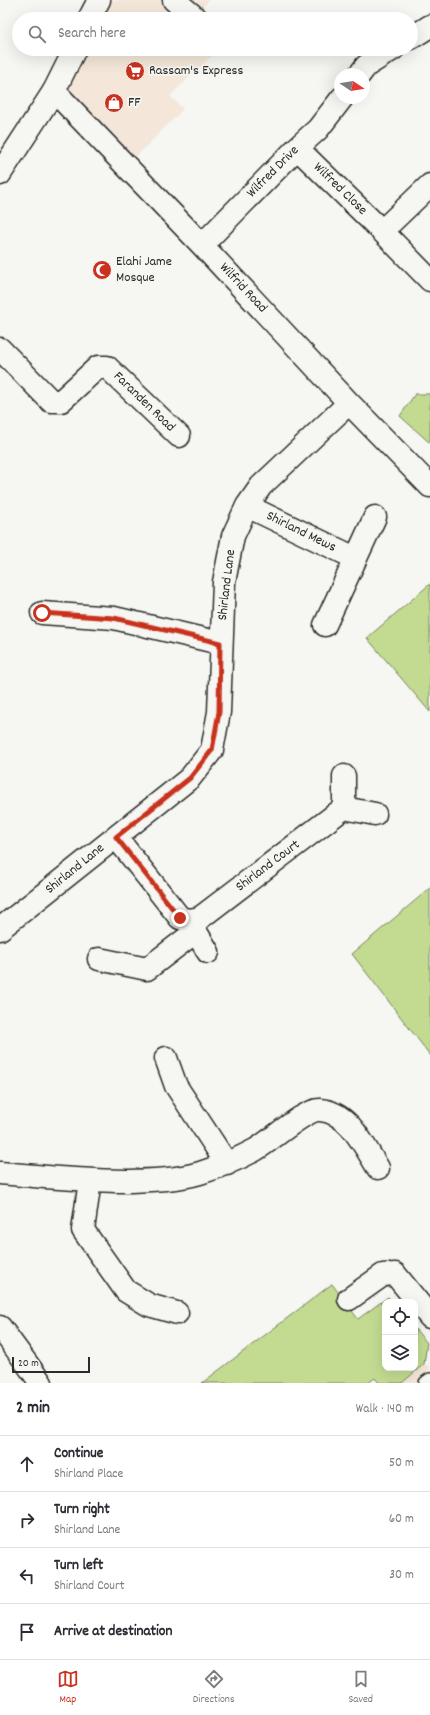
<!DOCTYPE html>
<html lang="en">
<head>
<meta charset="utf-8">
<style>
  body { margin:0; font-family:Dekko,sans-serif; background:#f7f7f7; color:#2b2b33 }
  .controls { position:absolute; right:12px; bottom:12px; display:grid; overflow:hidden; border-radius:8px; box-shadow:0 4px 16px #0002 }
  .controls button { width:36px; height:36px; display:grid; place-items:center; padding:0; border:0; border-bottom:1px solid #e1e1e2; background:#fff; color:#2b2b33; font:20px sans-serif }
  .compass { position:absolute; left:334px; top:68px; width:36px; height:36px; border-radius:50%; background:#fff; box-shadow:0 4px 16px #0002; rotate:102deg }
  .scale { position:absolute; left:12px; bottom:10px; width:78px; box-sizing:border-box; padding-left:4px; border:2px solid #2b2b2b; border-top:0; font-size:11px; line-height:14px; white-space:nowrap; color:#2b2b2b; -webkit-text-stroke:3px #f6f6f2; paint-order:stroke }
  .stop { position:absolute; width:12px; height:12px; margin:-9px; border:3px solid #c8321e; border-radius:50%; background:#fff }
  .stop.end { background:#c8321e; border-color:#fff; box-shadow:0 1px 4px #0008 }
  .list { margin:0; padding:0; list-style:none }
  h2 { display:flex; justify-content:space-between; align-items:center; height:52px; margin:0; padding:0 16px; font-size:17px }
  h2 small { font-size:13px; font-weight:400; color:#7c7c81 }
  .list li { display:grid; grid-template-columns:26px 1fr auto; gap:12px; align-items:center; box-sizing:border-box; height:56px; padding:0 16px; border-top:1px solid #e1e1e2 }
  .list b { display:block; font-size:15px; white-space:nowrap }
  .list p { margin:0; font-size:13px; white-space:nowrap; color:#7c7c81 }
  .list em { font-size:13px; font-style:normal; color:#7c7c81 }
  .icon { flex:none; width:22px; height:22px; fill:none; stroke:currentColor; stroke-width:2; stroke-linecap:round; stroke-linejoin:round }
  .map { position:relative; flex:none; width:430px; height:1383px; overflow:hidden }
  .search { position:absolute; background:#fff; box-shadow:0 4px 16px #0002; left:12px; right:12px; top:12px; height:44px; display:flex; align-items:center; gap:10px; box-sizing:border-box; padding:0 14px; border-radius:22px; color:#7c7c81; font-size:15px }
  .sheet { height:276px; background:#fff }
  nav { display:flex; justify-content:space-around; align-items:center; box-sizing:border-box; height:56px; border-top:1px solid #e1e1e2; background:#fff; font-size:11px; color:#7c7c81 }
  nav a { display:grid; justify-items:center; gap:2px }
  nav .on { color:#c8321e }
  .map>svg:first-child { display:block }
  .built { fill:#f4e7d9 }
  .green { fill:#c3db91; stroke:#77835e }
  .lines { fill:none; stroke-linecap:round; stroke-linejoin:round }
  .lane-casing { stroke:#2b2b2b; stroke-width:16 }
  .street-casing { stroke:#2b2b2b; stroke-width:25 }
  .secondary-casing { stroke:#2b2b2b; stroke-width:25 }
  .lane { stroke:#f6f6f2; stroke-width:13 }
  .street { stroke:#f6f6f2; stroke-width:22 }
  .secondary { stroke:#f6f6f2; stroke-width:22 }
  .route { stroke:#c8321e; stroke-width:5 }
  .labels { text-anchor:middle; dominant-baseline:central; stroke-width:3.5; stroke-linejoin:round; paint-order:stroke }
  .poi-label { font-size:14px; fill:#2b2b2b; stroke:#f6f6f2; text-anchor:start }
  .street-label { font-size:14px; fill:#2b2b2b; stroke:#f6f6f2 }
</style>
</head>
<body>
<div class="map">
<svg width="430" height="1383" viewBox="0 0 430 1383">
  <rect width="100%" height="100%" fill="#f6f6f2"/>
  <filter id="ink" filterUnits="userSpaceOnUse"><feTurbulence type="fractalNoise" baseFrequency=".025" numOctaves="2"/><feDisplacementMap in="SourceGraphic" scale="8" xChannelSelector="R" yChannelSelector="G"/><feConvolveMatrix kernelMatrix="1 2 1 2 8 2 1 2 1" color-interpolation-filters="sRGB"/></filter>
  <g filter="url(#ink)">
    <!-- built -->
    <path class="built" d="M99,0H209L194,16L197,19H89Z
      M75,49H219L170,96L183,109L127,166L54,91Z
      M424,1364L430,1367V1383H402Z"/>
    <!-- green -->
    <path class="green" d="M415,394H430V443L400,416Z
      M430,584V712L367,638Z
      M430,888V1055L352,954Z
      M332,1284L358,1319L388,1297L392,1302H385V1368H415V1329L427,1343L424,1364L402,1383H379L375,1378L368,1383H202Z"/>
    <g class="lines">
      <defs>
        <path id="lane" d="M426,1383L430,1380"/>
        <path id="street" d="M174,0L197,19
          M411,38L430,26
          M360,74L366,66L393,49
          M54,91L202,245L349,403L430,486
          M297,148L382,231L430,280
          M382,231L430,185
          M202,245L297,148L318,129L342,98
          M0,349L51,401H61L98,367H107L179,436
          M247,506L355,558
          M42,613L114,618L220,643
          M325,625L375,517
          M344,776V808L375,814
          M116,837L180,918L189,920L200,918L344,808
          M189,920L208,952
          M0,929L190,778L212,750L219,712L224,582L233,536L247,506L261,486L349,403
          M99,959L147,969L195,932
          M166,1058L176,1086L227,1164
          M0,1173C43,1177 85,1181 127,1181C152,1180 176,1180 200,1173C219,1167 238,1159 255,1150C270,1142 305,1109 320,1110C349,1112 364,1146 378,1168
          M90,1181L83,1230L126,1291L149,1305L177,1313
          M349,1299L383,1275L395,1274L430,1317
          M0,1327L41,1383"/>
        <path id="secondary" d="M89,19L99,0
          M0,174L54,91L75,49"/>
      </defs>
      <!-- lane casing -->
      <use href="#lane" class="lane-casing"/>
      <!-- street casing -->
      <use href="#street" class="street-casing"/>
      <!-- secondary casing -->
      <use href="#secondary" class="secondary-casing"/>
      <!-- lane -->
      <use href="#lane" class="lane"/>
      <!-- street -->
      <use href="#street" class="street"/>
      <!-- secondary -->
      <use href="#secondary" class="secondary"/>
    </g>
  </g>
  <g class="lines" filter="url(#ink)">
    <!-- route -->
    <path class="route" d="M42,613L114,618L220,643L219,712L212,750L190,778L116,837L180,918"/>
  </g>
  <!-- icons -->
  <defs>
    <symbol id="supermarket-disc" viewBox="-11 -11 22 22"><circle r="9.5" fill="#c8321e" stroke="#f6f6f2"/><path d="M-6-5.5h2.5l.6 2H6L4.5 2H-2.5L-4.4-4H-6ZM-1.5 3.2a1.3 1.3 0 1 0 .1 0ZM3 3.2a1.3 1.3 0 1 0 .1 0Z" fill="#fff"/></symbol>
    <symbol id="shop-disc" viewBox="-11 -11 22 22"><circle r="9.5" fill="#c8321e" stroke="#f6f6f2"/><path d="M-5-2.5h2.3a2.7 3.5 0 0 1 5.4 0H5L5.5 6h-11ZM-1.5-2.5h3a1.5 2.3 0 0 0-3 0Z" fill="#fff"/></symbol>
    <symbol id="mosque-disc" viewBox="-11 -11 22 22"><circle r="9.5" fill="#c8321e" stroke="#f6f6f2"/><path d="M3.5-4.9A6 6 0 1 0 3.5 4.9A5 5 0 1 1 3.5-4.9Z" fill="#fff"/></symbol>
  </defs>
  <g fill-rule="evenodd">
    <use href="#supermarket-disc" x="124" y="60" width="22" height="22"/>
    <use href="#shop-disc" x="103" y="92" width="22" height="22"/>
    <use href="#mosque-disc" x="91" y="259" width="22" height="22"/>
  </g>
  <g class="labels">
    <!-- poi labels -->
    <g class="poi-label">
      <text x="149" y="71">Rassam's Express</text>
      <text x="128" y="103">FF</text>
      <text x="116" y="262">Elahi Jame<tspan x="116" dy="16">Mosque</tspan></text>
    </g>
    <!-- street labels -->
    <g class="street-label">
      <text transform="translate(273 172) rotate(-45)">Wilfred Drive</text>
      <text transform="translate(340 189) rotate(44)">Wilfred Close</text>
      <text transform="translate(243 288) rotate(47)">Wilfrid Road</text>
      <text transform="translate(144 402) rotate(44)">Faranden Road</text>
      <text transform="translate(301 532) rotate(26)">Shirland Mews</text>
      <text transform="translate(227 585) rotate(-83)">Shirland Lane</text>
      <text transform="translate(268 866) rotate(-37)">Shirland Court</text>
      <text transform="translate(75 869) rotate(-39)">Shirland Lane</text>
    </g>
  </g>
</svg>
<div class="controls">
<button><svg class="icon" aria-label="locate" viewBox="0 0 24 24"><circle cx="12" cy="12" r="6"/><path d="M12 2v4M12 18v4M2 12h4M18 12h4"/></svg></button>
<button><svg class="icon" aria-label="layers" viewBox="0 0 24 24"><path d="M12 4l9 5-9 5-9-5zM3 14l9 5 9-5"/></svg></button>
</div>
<svg class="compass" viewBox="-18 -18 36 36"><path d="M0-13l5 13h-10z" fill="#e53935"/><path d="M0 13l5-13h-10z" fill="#7c7c81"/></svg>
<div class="scale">20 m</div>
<div class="stop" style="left:42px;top:613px"></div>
<div class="stop end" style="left:180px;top:918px"></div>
<div class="search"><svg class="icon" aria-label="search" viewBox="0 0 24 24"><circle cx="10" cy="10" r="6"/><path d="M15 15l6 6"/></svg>Search here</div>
</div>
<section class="sheet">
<h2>2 min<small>Walk · 140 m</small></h2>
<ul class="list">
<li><svg class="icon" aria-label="ahead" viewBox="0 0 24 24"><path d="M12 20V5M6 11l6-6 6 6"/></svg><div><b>Continue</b><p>Shirland Place</p></div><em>50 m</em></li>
<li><svg class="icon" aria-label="right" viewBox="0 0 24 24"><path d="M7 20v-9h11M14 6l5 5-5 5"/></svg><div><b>Turn right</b><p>Shirland Lane</p></div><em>60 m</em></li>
<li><svg class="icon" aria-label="left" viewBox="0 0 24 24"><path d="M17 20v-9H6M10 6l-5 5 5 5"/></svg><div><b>Turn left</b><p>Shirland Court</p></div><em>30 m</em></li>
<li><svg class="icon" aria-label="arrive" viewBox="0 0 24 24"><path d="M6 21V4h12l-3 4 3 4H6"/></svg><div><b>Arrive at destination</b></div></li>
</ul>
</section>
<nav>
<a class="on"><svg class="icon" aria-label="map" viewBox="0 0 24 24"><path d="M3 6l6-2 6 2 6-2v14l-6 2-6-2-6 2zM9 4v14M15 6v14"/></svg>Map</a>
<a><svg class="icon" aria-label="directions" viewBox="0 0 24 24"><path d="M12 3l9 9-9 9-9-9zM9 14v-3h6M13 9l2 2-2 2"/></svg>Directions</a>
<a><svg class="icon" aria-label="saved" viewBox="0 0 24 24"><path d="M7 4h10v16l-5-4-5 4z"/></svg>Saved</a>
</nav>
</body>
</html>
